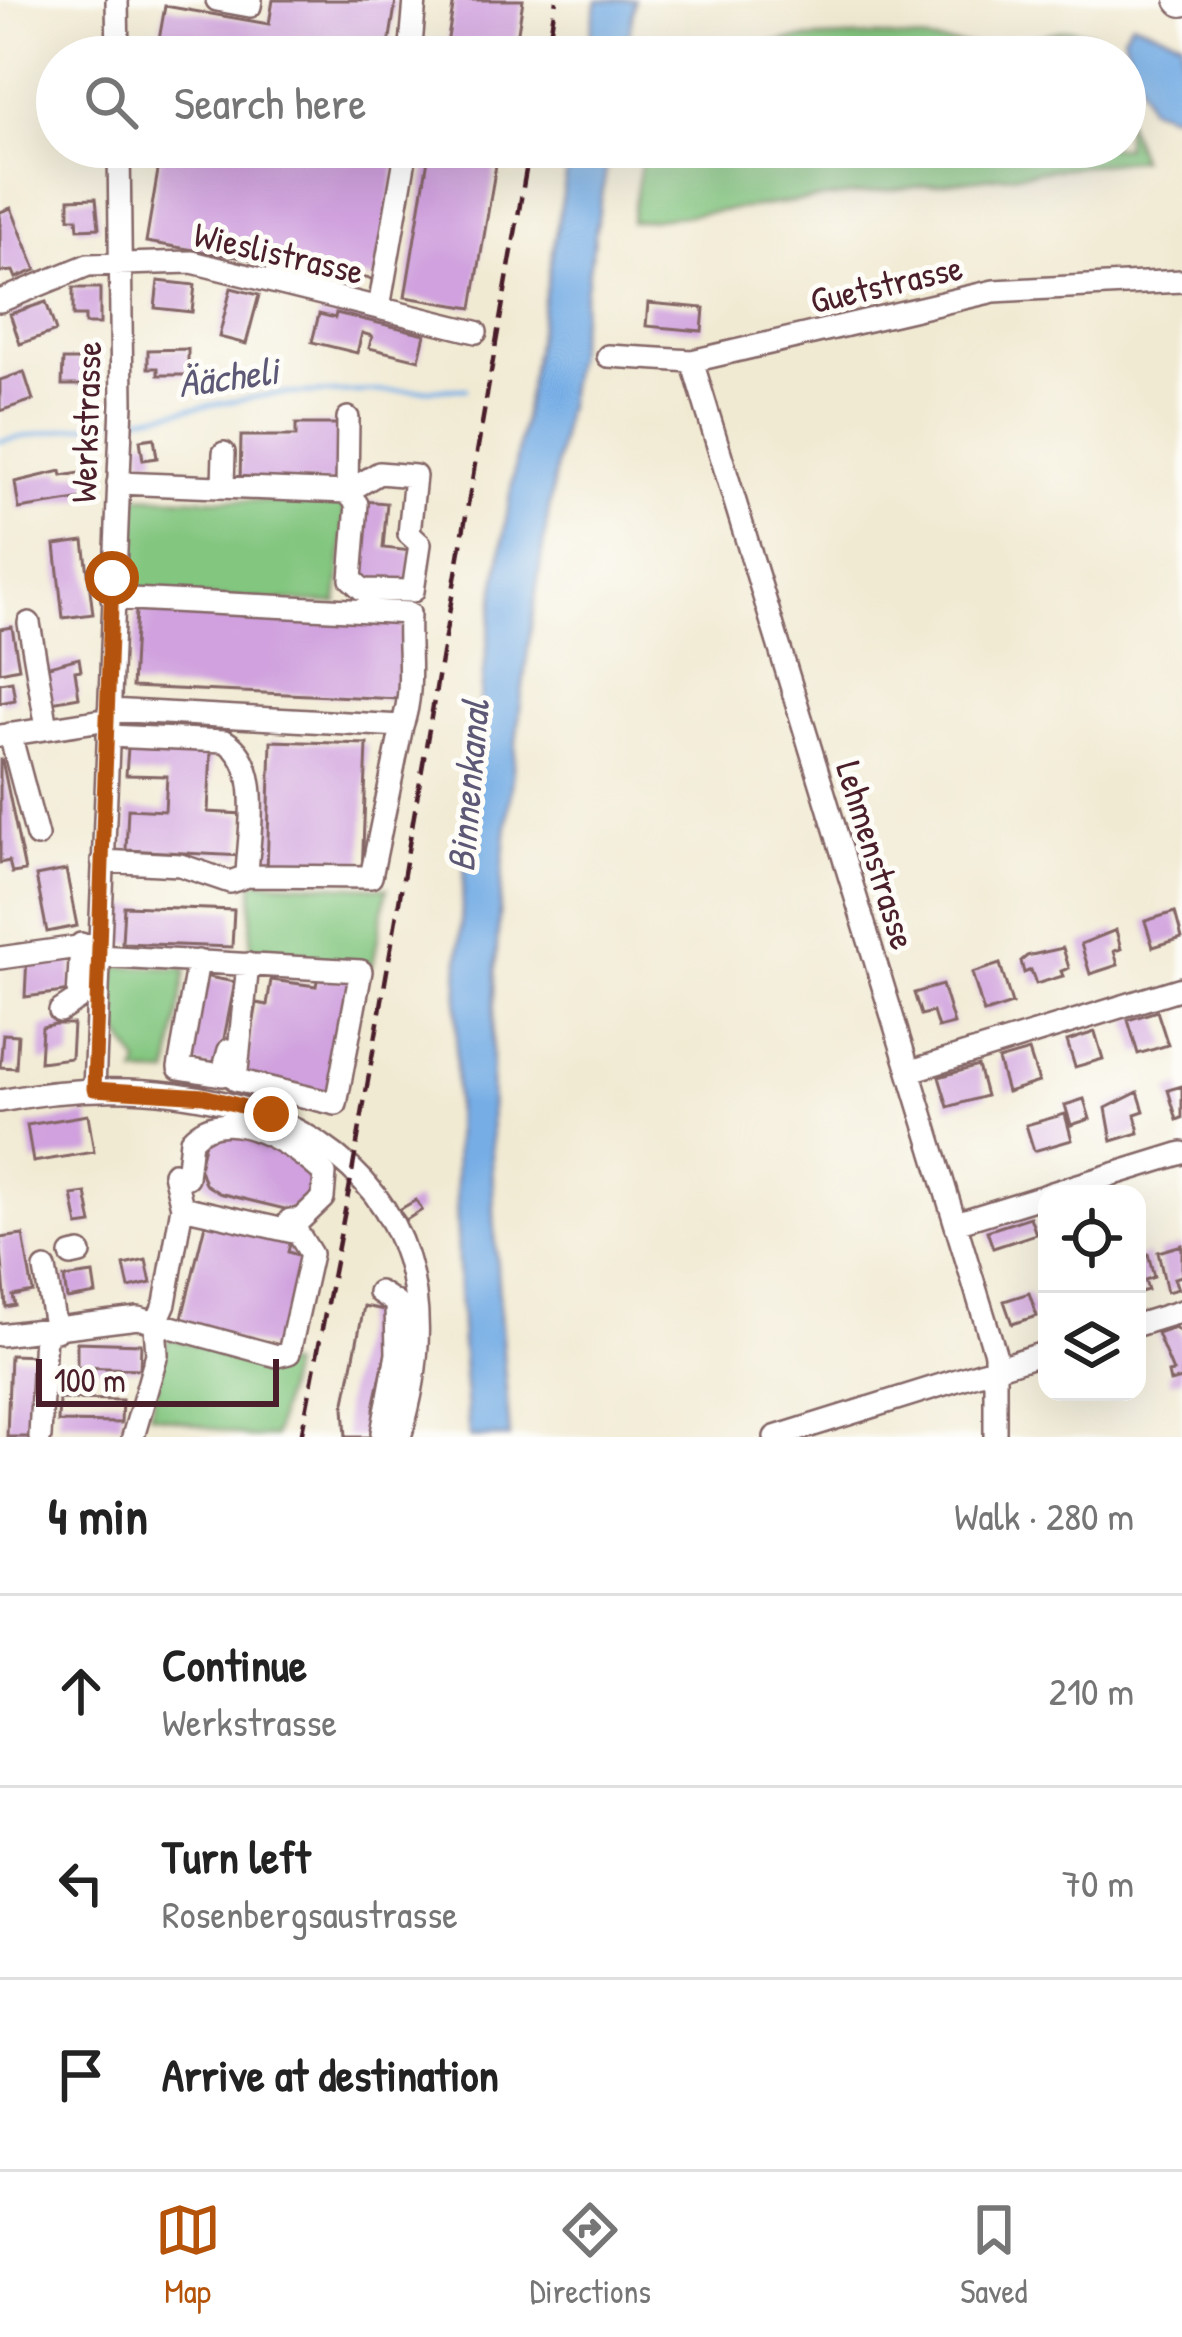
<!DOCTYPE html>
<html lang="en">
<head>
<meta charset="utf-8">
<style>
  body { margin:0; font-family:"Patrick Hand",sans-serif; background:#f6f6f6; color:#222 }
  .controls { position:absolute; right:36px; bottom:36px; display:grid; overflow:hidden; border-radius:24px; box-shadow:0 12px 48px #0002 }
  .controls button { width:108px; height:108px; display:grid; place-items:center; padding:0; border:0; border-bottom:3px solid #e0e0e0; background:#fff; color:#222; font:60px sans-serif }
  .scale { position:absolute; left:36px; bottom:30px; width:243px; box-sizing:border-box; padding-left:12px; border:6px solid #4a1f2b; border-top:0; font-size:33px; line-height:42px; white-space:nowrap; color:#4a1f2b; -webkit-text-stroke:9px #fdfcf7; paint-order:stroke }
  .stop { position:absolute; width:36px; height:36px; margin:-27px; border:9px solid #b45309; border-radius:50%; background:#fff }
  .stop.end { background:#b45309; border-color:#fff; box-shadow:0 3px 12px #0008 }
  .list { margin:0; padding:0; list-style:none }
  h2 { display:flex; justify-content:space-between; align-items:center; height:156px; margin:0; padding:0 48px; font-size:51px }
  h2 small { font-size:39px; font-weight:400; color:#767676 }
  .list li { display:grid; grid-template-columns:78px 1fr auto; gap:36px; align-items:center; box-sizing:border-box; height:192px; padding:0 48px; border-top:3px solid #e0e0e0 }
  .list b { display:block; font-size:45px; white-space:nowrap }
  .list p { margin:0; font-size:39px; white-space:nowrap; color:#767676 }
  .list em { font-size:39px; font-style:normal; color:#767676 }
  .icon { flex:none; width:66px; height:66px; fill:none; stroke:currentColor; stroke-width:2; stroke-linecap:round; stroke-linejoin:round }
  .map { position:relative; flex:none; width:1182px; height:1437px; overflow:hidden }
  .search { position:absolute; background:#fff; box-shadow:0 12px 48px #0002; left:36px; right:36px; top:36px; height:132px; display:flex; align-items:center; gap:30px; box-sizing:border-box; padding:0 42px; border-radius:66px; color:#767676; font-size:45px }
  .sheet { height:732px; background:#fff }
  nav { display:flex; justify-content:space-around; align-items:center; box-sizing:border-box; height:168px; border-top:3px solid #e0e0e0; background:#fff; font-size:33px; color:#767676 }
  nav a { display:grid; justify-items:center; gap:6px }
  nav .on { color:#b45309 }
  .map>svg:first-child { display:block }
  .green { fill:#82c67f; stroke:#667255; stroke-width:3 }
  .water { fill:#76ade5; stroke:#606688; stroke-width:3 }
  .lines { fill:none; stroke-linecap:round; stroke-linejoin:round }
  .stream { stroke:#76ade5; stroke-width:4.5 }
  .building { fill:#d0a1de }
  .minor-casing { stroke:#846666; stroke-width:26 }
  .highway-casing { stroke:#846666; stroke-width:34 }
  .minor { stroke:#fff; stroke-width:21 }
  .highway { stroke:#fff; stroke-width:30 }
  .rail { stroke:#4a1f2b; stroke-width:4.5; stroke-dasharray:18 9; stroke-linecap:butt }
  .route { stroke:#b45309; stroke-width:15 }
  .labels { text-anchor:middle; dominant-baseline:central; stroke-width:10; stroke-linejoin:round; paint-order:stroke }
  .street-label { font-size:36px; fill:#4a1f2b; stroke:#fdfcf7 }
  .water-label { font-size:39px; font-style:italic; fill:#5c5875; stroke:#fdfcf7 }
</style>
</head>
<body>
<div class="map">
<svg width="1182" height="1437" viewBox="0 0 1182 1437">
  <rect width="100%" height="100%" fill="#fdfcf7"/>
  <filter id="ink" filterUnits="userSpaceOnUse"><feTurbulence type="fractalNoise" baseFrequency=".00833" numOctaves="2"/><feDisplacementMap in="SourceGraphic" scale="24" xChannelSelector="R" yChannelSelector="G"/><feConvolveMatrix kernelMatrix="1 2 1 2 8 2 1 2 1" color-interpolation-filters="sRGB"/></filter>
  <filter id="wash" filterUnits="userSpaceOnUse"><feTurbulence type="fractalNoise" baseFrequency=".004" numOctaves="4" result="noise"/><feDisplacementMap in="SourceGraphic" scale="48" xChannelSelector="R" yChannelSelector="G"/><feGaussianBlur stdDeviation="2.7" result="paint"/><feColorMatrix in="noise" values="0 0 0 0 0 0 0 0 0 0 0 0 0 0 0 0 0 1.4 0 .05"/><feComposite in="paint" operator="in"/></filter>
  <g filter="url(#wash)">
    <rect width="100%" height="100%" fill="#f1ead3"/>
    <!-- green -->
    <path class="green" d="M1070,29L1095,35L1103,57H680L798,39L878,36L984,47Z
      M1125,117L1140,159L631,222L644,147H1125Z
      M130,496L340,504L346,514L337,603L126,595L121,560H131V548L122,547Z
      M253,881L387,888L373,965L250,955Z
      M120,966L186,969L169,1075L136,1074L139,1064L107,1014V979Z
      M168,1338L290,1366L274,1437H249L150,1414Z"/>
    <!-- water -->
    <path class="water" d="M597,0H635L625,57H586Z
      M1132,22L1182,40V111L1172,115L1148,107L1123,35Z
      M571,147H610C561,437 505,725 493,1020C487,1159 498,1298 510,1437H469C448,1195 451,953 479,712C501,523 539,335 571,147Z"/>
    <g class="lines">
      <!-- stream -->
      <path class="stream" d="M130,419L274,394L466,389
        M0,441L113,421"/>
    </g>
    <g id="blocks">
      <!-- building -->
      <path class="building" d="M273,0H396L387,57H156L165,6L269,24Z
        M454,0H523L514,57H445Z
        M162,147H399L377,280L146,242Z
        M430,147H499L472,308L405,297Z
        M96,198L99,228L78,229L77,218H69V199Z
        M11,208L36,270L16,278L13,271L0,272V212Z
        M158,281L195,285L192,312L155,308Z
        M73,288H100V324H85V316H73Z
        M231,288L259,295L246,344L219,337Z
        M46,302L56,331L20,344L10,314Z
        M648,303L704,308L702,331L646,326Z
        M336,313L425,334L419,360L369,348L372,336L362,333L357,353L312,342L319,314L335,318Z
        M188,349V375H158V368H148V350Z
        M63,360H97V385H62Z
        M24,372L33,400L0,411V380Z
        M296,424H340L339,484L240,482L241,436H296Z
        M154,438L157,458L143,460L140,440Z
        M61,471L62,476L86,472L90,498L19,509L15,482Z
        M363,501L387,503L383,548L412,551L409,583L356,578Z
        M84,541L93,614L63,618L55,545Z
        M136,610L403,622L399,699L132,687Z
        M12,627L19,668L0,672V629Z
        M79,658L81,670L75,671L79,697L46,703L41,668Z
        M12,681L15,700L0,703V683Z
        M271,741L367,744L362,875L267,872Z
        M128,748L211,751L208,812L243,814L242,856L126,850L128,809L165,811L167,776L126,775Z
        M0,760H2L25,871L12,873L9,861L0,863Z
        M66,870L77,926L47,932L36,876Z
        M124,906L234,910L232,947L122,943Z
        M1175,912L1182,938L1153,947L1145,921Z
        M1116,930L1121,949L1114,951L1118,965L1090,974L1081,944Z
        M1063,948L1069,968L1061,971L1063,976L1036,984L1031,970L1024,973L1021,961L1027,956Z
        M73,955L71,991L25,997L27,956Z
        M1000,964L1012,1004L984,1013L972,973Z
        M343,975L356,978L335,1094L244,1077L257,1003L267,1005L271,980L316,986L318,976L342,981Z
        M203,976L235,982L218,1069L187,1063Z
        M942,985L954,1024L938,1028L933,1012L921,1015L914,993Z
        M1157,1011L1168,1045L1138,1054L1128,1020Z
        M55,1024H73L71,1058L40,1062L42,1027Z
        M1095,1032L1103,1059L1075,1067L1067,1041Z
        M3,1034L18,1035L16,1068L0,1067Z
        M1029,1051L1039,1082L1007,1092L998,1060Z
        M978,1066L986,1096L948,1107L939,1077Z
        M1182,1086V1118L1177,1120L1168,1090Z
        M1138,1092L1144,1111L1135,1114L1139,1133L1112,1141L1106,1108Z
        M1084,1099L1090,1119L1071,1125L1065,1105Z
        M1065,1114L1072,1140L1034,1151L1026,1125Z
        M88,1115L94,1152L33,1162L27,1125Z
        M225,1128L302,1160L319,1183L311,1203L289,1210L219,1193L205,1184L199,1166L205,1142Z
        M86,1193L92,1224L78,1226L72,1195Z
        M416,1200L422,1210L406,1220L399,1210Z
        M207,1216L292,1236L288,1252L301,1256L278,1350L180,1326Z
        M1030,1217L1036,1234L993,1248L987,1231Z
        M23,1235L33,1292L13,1296L15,1305L6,1307L0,1238Z
        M1182,1245V1276L1174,1278L1178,1289L1167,1292L1158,1252Z
        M1148,1254L1154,1277L1145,1280L1148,1290L1137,1293V1257Z
        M146,1260L151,1283L129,1288L124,1265Z
        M93,1274L96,1294L67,1299L64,1278Z
        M1029,1293L1037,1316L1012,1324L1004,1301Z
        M364,1306L394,1312L374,1408L375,1437H346L344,1407Z
        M1175,1327L1182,1334V1379L1170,1382L1168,1373L1173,1372L1157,1333Z
        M77,1342L141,1344L140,1369L77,1367Z
        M10,1355L40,1356L39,1370L32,1369L30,1437H7Z
        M59,1399L122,1400L121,1423L58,1422Z"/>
    </g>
  </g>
  <g filter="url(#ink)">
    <use href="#blocks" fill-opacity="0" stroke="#846666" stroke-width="3"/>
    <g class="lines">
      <defs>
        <path id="minor" d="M117,0L118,57
          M217,0L250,6L251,0
          M410,57L415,0
          M0,301L88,265L192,262L476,332
          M379,308L407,147
          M608,356L692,361L994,291L1182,281
          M692,361L995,1353V1437
          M118,483L347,492L379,473L415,476L409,534L420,544L413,591L363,590L351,579L357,504L347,492L348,418
          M223,485L224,453
          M29,623L47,728
          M109,710L402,726C415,689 407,653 409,613L112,598
          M10,734L37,836
          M0,736L109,719
          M102,861L180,865L230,882L247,876C248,835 265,765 225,741L108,736
          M247,876L371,877L402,726
          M98,956L361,971L336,1104L236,1080L248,964
          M0,958L99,944
          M198,961L179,1068L222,1075L229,1050
          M60,1011L78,999L81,944
          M911,1071L1182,988
          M94,1089L122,403L119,147
          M0,1101C237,1054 486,1153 400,1437
          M187,1177L191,1140C227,1100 295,1146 325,1174L323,1198L300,1220H290
          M1049,1194L1182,1153
          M956,1223L1047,1195
          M71,1255L80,1253
          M45,1269L56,1331
          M379,1292L396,1303L397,1354L382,1433L385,1437
          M1137,1325L1182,1311
          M0,1335L138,1318L277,1356L289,1353L311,1254L298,1233L182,1207
          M40,1437L45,1333
          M133,1437L157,1354L155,1326L165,1303L182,1207L174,1173
          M775,1437L1047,1352"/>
        <path id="highway" d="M1181,0L1182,1"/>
      </defs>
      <!-- minor casing -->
      <use href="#minor" class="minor-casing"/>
      <!-- highway casing -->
      <use href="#highway" class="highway-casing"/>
      <!-- minor -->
      <use href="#minor" class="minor"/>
      <!-- highway -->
      <use href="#highway" class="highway"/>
      <!-- rail -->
      <path class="rail" d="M546,57L556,0
        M301,1437L349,1190L530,147"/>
    </g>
  </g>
  <g class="lines" filter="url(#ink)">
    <!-- route -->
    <path class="route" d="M112,578L94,1089L204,1096L271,1114"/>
  </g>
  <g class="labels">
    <!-- street labels -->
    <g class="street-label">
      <text transform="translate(279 252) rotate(13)">Wieslistrasse</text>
      <text transform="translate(886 283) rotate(-13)">Guetstrasse</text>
      <text transform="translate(85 422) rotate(-88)">Werkstrasse</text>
      <text transform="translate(877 855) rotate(73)">Lehmenstrasse</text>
    </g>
    <!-- water labels -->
    <g class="water-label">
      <text transform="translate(228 376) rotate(-8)">Äächeli</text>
      <text transform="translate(467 786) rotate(-85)">Binnenkanal</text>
    </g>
  </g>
</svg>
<div class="controls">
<button><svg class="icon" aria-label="locate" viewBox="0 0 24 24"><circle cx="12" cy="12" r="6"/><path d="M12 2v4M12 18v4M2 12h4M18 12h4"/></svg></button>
<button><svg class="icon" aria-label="layers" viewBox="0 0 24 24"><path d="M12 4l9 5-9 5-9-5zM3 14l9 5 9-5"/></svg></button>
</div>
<div class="scale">100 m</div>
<div class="stop" style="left:112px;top:578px"></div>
<div class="stop end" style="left:271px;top:1114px"></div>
<div class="search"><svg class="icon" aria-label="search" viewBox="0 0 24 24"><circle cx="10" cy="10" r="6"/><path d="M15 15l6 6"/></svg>Search here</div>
</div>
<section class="sheet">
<h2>4 min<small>Walk · 280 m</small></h2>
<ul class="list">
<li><svg class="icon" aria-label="ahead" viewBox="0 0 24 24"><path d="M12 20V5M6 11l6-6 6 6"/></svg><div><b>Continue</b><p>Werkstrasse</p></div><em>210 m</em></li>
<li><svg class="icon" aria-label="left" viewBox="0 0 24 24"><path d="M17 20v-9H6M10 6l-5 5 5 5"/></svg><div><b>Turn left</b><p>Rosenbergsaustrasse</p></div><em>70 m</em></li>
<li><svg class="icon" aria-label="arrive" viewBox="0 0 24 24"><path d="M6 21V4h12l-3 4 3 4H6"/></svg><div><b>Arrive at destination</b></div></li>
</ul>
</section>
<nav>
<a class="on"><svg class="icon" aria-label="map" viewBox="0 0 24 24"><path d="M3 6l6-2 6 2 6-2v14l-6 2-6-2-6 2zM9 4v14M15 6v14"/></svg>Map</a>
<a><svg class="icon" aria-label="directions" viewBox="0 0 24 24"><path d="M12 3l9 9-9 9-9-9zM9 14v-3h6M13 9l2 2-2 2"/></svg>Directions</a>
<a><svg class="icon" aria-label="saved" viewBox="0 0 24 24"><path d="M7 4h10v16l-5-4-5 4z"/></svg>Saved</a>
</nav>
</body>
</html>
